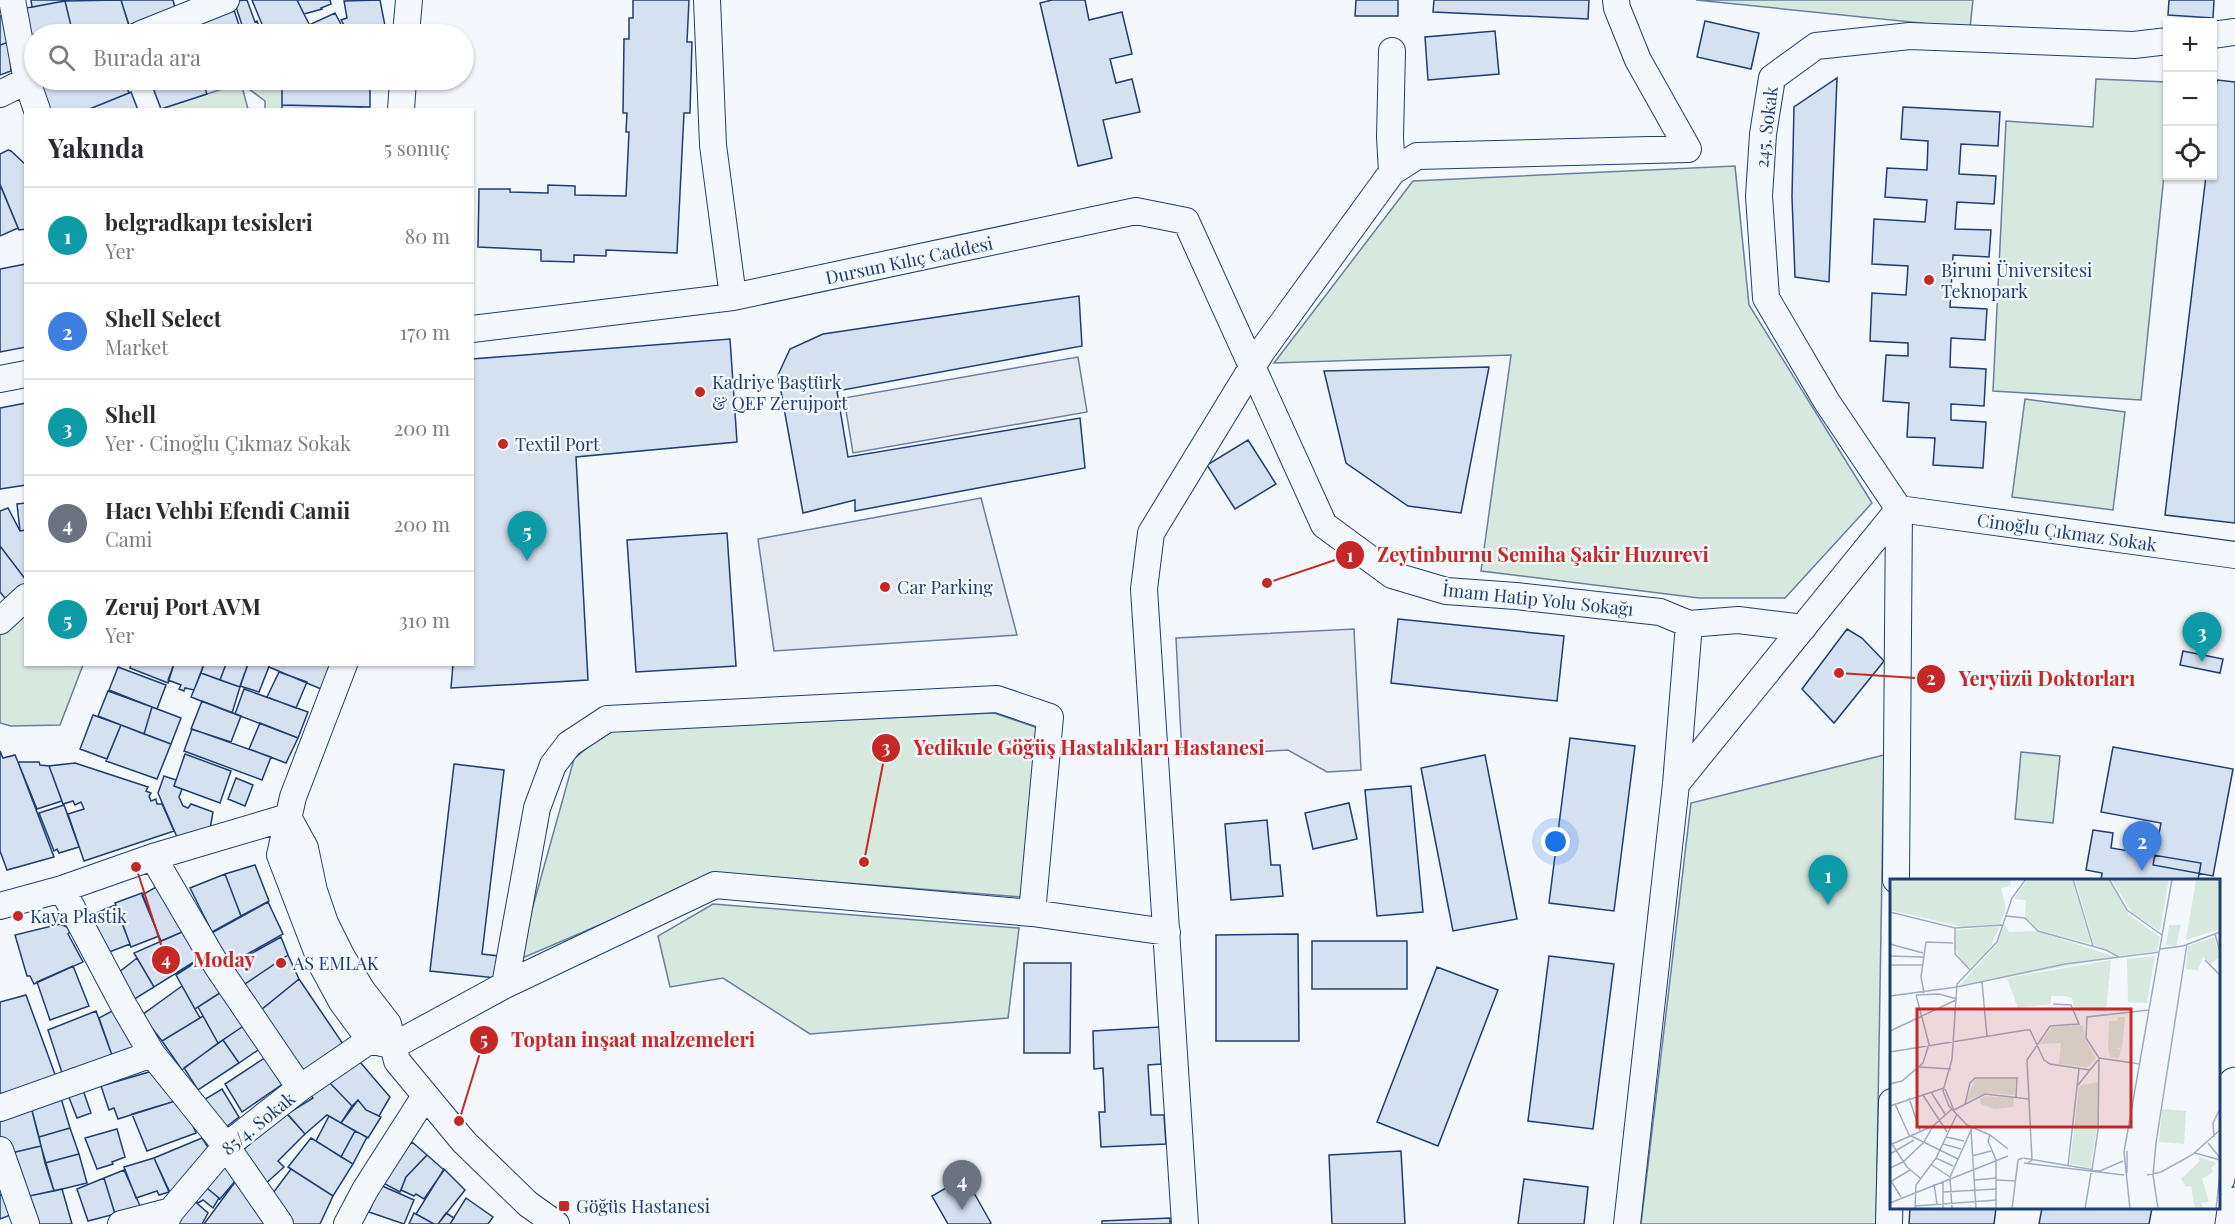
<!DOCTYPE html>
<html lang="tr">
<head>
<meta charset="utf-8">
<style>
  body { margin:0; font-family:"Playfair Display",serif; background:#f7f7f7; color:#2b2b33 }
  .controls { position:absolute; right:18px; top:18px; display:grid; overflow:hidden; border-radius:0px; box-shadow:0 2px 4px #0004 }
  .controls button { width:54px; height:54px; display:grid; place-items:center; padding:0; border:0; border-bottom:2px solid #e1e1e2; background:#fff; color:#2b2b33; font:30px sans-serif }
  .you { position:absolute; left:1556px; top:842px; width:21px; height:21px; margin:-15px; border:4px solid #fff; border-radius:50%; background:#1a73e8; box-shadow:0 0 0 9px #1a73e833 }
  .badge { display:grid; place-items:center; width:39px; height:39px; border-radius:50%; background:#d93025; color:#fff; font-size:20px; font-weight:700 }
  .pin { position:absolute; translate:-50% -50px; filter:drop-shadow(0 2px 3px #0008) }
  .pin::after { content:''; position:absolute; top:32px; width:21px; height:18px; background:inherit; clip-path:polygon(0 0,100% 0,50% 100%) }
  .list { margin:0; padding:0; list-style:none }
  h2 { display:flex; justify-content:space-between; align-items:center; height:78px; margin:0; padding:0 24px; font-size:26px }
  h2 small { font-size:20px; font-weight:400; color:#7c7c81 }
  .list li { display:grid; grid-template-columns:39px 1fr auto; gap:18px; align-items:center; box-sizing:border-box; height:96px; padding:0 24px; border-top:2px solid #e1e1e2 }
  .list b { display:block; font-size:22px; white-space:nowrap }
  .list p { margin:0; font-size:20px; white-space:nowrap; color:#7c7c81 }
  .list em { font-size:20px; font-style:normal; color:#7c7c81 }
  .icon { flex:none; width:33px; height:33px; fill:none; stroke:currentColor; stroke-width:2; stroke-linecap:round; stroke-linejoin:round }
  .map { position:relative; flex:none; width:2235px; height:1224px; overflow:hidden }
  .search { position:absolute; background:#fff; box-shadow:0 2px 4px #0004; left:24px; top:24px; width:450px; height:66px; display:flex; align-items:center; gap:15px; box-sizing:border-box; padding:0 21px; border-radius:33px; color:#7c7c81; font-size:22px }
  .panel { position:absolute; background:#fff; box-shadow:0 2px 4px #0004; left:24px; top:108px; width:450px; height:558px; border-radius:0px }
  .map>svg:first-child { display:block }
  .green { fill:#d7e8df; stroke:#687fa3; stroke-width:1.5 }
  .parking { fill:#e3e8f0; stroke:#687fa3; stroke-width:1.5 }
  .building { fill:#d5e0f0; stroke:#1d3f73; stroke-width:1.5 }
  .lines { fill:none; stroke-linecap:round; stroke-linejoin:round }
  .minor-casing { stroke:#1d3f73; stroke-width:28 }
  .major-casing { stroke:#1d3f73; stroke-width:35 }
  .minor { stroke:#f4f7fb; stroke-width:26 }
  .major { stroke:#f4f7fb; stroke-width:33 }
  .poi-dot { fill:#c62828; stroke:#f4f7fb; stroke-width:2 }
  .labels { text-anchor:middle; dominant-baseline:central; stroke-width:4.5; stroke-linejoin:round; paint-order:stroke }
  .street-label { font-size:18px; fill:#1d3f73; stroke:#f4f7fb }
  .poi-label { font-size:18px; fill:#1d3f73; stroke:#f4f7fb; text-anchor:start }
  .inset-road { fill:none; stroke:#9eadc5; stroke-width:1.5 }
  .view { fill:#c62828; fill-opacity:0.15; stroke:#c62828; stroke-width:3 }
  .inset-edge { fill:none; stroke:#1d3f73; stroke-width:3 }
  .leader { fill:none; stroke:#c62828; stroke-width:2 }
  .callout-dot { fill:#c62828; stroke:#f4f7fb; stroke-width:2 }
  .mark-label { font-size:18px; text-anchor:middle; font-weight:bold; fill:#fff }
  .callout-label { font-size:20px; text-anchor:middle; font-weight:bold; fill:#c62828; stroke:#f4f7fb; stroke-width:4.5; stroke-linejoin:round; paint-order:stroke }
</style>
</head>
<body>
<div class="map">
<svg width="2235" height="1224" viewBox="0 0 2235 1224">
  <rect width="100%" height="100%" fill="#f4f7fb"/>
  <!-- green -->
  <path class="green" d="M1696,0H1973L1970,28Z
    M2096,79L2167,82V146L2141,400L1993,391L2006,121L2093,127Z
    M264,80H291L295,99L294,109H265V101L245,86Z
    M241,83L248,109H160Z
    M1735,166L1749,305L1872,503L1785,598H1699L1481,571L1511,355L1274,363L1413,181Z
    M2025,399L2125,412L2113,510L2012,497Z
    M25,613L26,664L83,665L60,725L11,726L0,723V631Z
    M994,713L1038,728L1021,897L720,873L518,960L574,759L607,731Z
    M2021,752L2060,756L2053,823L2015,819Z
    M1884,755L1876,1224H1641L1691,803Z
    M713,904L1019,928L1008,1018L810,1034L723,978L670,987L658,936Z"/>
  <!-- parking -->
  <path class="parking" d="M1078,357L1087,412L853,453L844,398Z
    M981,498L1017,635L774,651L758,539Z
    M1354,629L1361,770L1327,772L1288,750L1182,756L1176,638Z"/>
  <!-- building -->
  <path class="building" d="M31,0H70L32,7Z
    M121,0L129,26L104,34H73L65,1Z
    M121,0H173L175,8L129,25Z
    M247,0L255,22L257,21L262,34H264H245L234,1Z
    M252,0H297L314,34H266Z
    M297,0H330L331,4L321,8L322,9L304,14Z
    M380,0L386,31L368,34H352V31L348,32L341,20L347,18L344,1Z
    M633,0H689L687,42H692L690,113H684L677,253L606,250V256L574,255V262L541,261V250L478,247L479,189H510V192L548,193V185L575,186V195L626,196L629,132H626L627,113H623L624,39H629V18H633Z
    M1052,0H1085L1089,20L1122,12L1132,54L1110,59L1116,83L1132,79L1140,112L1103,120L1112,158L1078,166L1040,3Z
    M1356,0H1398V16H1355Z
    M1434,0H1589L1588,19L1433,12Z
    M2169,0H2214L2213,18L2168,15Z
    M65,1L73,34H34V48L26,8Z
    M233,7L242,34H207L200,16Z
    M335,13L346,34H316L311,24Z
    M4,15L9,42L0,45V16Z
    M1705,21L1759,33L1751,69L1697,57Z
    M1495,31L1499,74L1428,80L1425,37Z
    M9,42L11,71L0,75V45Z
    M1837,78L1829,282L1795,277L1792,197L1794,107Z
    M51,80H124L129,93L87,110H44L37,85Z
    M150,80H202L207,94L161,109Z
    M222,80H248L224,87Z
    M282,80H370V107L282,105Z
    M2217,80L2235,82V523L2165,515L2206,176H2212V120Z
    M131,92L138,110H87L129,93Z
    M282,105L360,107V110H282Z
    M1903,107L2000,112L1998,146L1961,144L1959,174L1996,176L1994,204L1957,202L1955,229L1991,230L1989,257L1953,255L1950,307L1987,309L1985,340L1951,338L1950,367L1986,369L1984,406L1951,404V420L1986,422L1983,468L1933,465L1935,438L1907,437L1909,403L1883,401L1886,355L1908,356V343L1870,341L1872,293L1906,295L1908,266L1872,264L1874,219L1925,222L1927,200L1885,197L1887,168L1927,170L1928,141L1901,139Z
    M8,150L11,151L26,165V229L19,230L0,184V154Z
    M1,187L18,228L0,236V188Z
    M26,264V347L0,352V269Z
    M1079,296L1082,346L837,391L848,457L1080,418L1085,468L855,511V500L803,513L778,375L790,349L823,334Z
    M730,339L737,442L576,457L588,680L451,688L453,664H472V359Z
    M1489,367L1461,513L1408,506L1346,463L1324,371Z
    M26,403V485L0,489V408Z
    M1248,440L1276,484L1235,509L1207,465Z
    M26,503V530L20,531L17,504Z
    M8,508L20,531L26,530V580L0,546V511Z
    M727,533L736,666L636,672L627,540Z
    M0,546L26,580V583L5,598L0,592Z
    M1398,619L1564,636L1557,701L1391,683Z
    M1847,629L1862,638L1884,661L1834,723L1802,689Z
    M2183,651L2223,659L2220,673L2180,665Z
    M131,664H174L168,683L130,668Z
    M174,664H204L194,690L185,688L184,691L179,689L181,685L168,680Z
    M204,664H226L220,680L201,673Z
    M226,664H248L240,687L220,680Z
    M248,664H270L259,692L240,686Z
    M270,664H330L321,689L269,667Z
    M118,667L166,685L157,709L109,690Z
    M279,672L307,682L296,708L267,697Z
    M201,673L240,687L232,713L191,697Z
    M244,689L308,712L298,738L235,714Z
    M108,691L152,707L144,734L98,716Z
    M202,701L241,716L231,742L191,729Z
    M152,707L181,718L171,744L144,734Z
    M93,715L121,725L107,759L80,749Z
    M260,723L298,738L286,763L249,749Z
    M121,725L171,744L157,779L106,761Z
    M192,729L271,757L262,780L184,751Z
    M1570,738L1635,746L1614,911L1549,903Z
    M2113,747L2233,769L2213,876L2153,865L2161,823L2101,812Z
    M0,751L3,758L15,755L18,762L54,857L7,870L0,851Z
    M185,754L231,771L220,803L174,786Z
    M1485,755L1517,919L1453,931L1421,768Z
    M18,762H39L40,765L49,766L62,801L37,809Z
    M75,763L148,787L146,791L151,793L149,796L151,801L156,799L157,804H162L174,831L84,861L68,814L84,809L81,802L75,805L73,801L63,804L49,766Z
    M454,764L504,770L482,954L499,956L496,978L430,971Z
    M164,776L176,780L174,786L182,789L179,797L183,806L188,808L191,804L213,812L210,829L177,837L158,793Z
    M236,778L253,785L245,806L228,799Z
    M1411,786L1423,912L1377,916L1365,790Z
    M1349,803L1357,839L1313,849L1305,813Z
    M64,805L79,847L59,853L57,849L54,851L39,813Z
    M1267,820L1271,865H1280L1283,896L1231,900L1225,824Z
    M2093,830L2113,833L2111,848L2201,863L2198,880H2101L2102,873L2086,870Z
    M255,865L269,901L241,916L225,874Z
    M225,874L241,916L212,932L190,888Z
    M163,883L189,929L161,941L142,895Z
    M142,893L159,936L131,947L115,903Z
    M268,902L283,934L226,966L208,935Z
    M115,905L130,944L104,954L87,917Z
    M60,924L67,927L70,932L68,934L83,962L34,984L30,976H27L15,935Z
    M189,929L205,955L154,987L134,953Z
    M1298,934L1299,1041H1216V935Z
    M281,937L288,955L242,986L231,965Z
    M1312,941H1407V989H1312Z
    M288,955L299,979L261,1010L242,986Z
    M1549,956L1614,964L1593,1129L1528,1121Z
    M204,957L226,989L195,1009L176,975Z
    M137,958L154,987L133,1000L118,973Z
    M1024,963H1071L1070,1053H1024Z
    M73,966L89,1006L50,1020L37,982Z
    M1437,967L1498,990L1438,1146L1377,1122Z
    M299,979L343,1044L303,1072L261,1010Z
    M182,986L200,1018L162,1041L142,1015Z
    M226,989L248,1023L218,1043L198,1007Z
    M26,995L56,1077L0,1094V1002Z
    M116,1009L136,1036L131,1051L113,1058L99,1018Z
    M96,1011L113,1058L63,1076L48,1030Z
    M203,1016L218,1043L182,1070L162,1041Z
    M248,1023L264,1046L239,1063L223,1040Z
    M1160,1027L1161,1064L1148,1065L1151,1115H1164L1166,1144L1101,1147L1099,1112H1105L1103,1068L1094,1069L1093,1031Z
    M223,1040L239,1063L198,1090L184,1068Z
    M272,1053L290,1079L242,1112L225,1084Z
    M354,1055L390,1097L379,1116L366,1110L358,1100L352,1106L327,1080Z
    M156,1070L175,1101L118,1119L114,1108L109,1110L101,1086Z
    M327,1080L352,1106L341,1123L327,1115L305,1134L287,1114L313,1098L311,1095Z
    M222,1089L239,1117L222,1130L202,1101Z
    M83,1090L91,1113L77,1118L68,1095Z
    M60,1095L70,1128L39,1137L30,1103Z
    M358,1100L366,1110L381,1117L368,1138L341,1123Z
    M175,1101L190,1119L196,1133L147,1151L132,1114Z
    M30,1103L41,1146L7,1154L0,1138V1113Z
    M285,1111L305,1134L278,1161L284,1167L264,1185L240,1153Z
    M329,1116L355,1131L341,1157L316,1141Z
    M70,1128L79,1154L45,1163L39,1137Z
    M117,1129L125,1157L112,1162L113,1164L97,1169L85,1138Z
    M355,1131L367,1137L353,1164L341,1157Z
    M202,1138L211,1152L173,1199L154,1158Z
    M311,1138L353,1164L333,1196L288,1167Z
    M412,1142L427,1155L406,1177L400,1192L383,1183L390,1167Z
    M41,1146L54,1191L20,1198L7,1154Z
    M1401,1151L1405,1224H1332L1329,1155Z
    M79,1154L87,1183L54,1191L45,1163Z
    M427,1155L444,1170L424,1199L416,1194L414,1196L401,1190L406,1177Z
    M221,1157L241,1174L220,1199L201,1183Z
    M154,1158L169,1192L159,1195L157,1191L136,1198L124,1167Z
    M291,1169L333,1196L320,1224H290L270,1197Z
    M444,1169L465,1190L438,1224H434L416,1214Z
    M124,1170L141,1208L116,1217L104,1178Z
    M241,1174L277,1224H204Z
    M965,1177L991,1223L990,1224H948L932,1196Z
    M104,1178L115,1214L88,1221L77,1189Z
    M1524,1179L1588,1187L1584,1224H1518Z
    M203,1185L219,1198L213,1208L203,1200L198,1203L192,1198Z
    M380,1185L414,1200L404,1224L369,1212Z
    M62,1189L72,1224H30L20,1198Z
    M4,1193L13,1214L0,1219V1195Z
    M191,1198L208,1213L202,1224H172Z
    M466,1198L493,1217L488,1224H450Z
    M1910,1208H1996L1994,1224H1909Z
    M2042,1208H2152L2149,1224H2039Z
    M414,1213L416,1214L434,1224H409Z
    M446,1213L454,1218L450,1224H438Z
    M1170,1218V1224H1102V1221Z"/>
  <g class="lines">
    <defs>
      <path id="minor" d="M12,0L27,81L37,110
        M707,0L713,145L733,297
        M141,34L226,0
        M406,34L409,0
        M2212,35L2235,32
        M1392,51L1390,137L1392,172
        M0,94L34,77
        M401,110L403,80
        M472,329L733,297L1136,211L1186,221L1324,525L1392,575L1446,591L1516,596L1660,612L1689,624L1738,620L1803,628
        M0,379L26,374
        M1899,509L1827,402L1766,298L1759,196L1763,134L1772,78L1816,46L1910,36L2134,45L2168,41
        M1899,509L2235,555
        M0,621L26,597
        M344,664L293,797L280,855L323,967L342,1002L370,1040L393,1046
        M1676,784L1899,509
        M288,817L305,848L314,891L325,923L342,957L361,989L388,1024L397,1061L464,1142L528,1204L556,1224
        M153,857L217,966L300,1088
        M1896,880L1899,509
        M62,889L124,1006L152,1054L226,1146L280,1224
        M0,906L62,889L153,857L288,817
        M505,985L537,808L553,765L569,744L607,719L997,699L1050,717L1032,913
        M393,1046L505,985L715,885L1032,913L1167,932
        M0,1108L152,1054
        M0,1150L26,1224
        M121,1224L171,1211
        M164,1224L171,1211L226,1146L300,1088L370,1040
        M347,1224L365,1190L425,1096
        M1185,1224L1144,589L1151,533L1262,351L1392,172L1417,156L1688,149L1638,60L1617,8L1616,0
        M1627,1224L1676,784L1689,624
        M1889,1224L1892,1102"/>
      <path id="major" d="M2218,1178L2235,1084
        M2232,1224L2235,1204"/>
    </defs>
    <!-- minor casing -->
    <use href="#minor" class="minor-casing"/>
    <!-- major casing -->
    <use href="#major" class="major-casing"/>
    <!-- minor -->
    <use href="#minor" class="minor"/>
    <!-- major -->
    <use href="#major" class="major"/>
  </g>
  <!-- markers -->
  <g class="poi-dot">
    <circle cx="1929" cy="280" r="6"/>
    <circle cx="700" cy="392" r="6"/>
    <circle cx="503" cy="444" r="6"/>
    <circle cx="885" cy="587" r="6"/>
    <circle cx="18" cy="916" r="6"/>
    <circle cx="281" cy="963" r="6"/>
    <rect x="558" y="1200" width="12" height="12" rx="3"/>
  </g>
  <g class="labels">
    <!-- street labels -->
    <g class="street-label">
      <text transform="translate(1766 127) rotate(-83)">245. Sokak</text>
      <text transform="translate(909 260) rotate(-12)">Dursun Kılıç Caddesi</text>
      <text transform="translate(2067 532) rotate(8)">Cinoğlu Çıkmaz Sokak</text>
      <text transform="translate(1538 599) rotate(6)">İmam Hatip Yolu Sokağı</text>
      <text transform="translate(258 1123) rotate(-39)">85/4. Sokak</text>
    </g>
    <!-- poi labels -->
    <g class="poi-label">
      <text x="1941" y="270">Biruni Üniversitesi<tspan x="1941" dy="21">Teknopark</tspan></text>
      <text x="712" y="382">Kadriye Baştürk<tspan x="712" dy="21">&amp; QEF Zerujport</tspan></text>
      <text x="515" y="444">Textil Port</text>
      <text x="897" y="587">Car Parking</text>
      <text x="30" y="916">Kaya Plastik</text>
      <text x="293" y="963">AS EMLAK</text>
      <text x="576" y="1206">Göğüs Hastanesi</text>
    </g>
  </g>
  <!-- overview -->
  <g transform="translate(1890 879)">
    <rect width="330" height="330" fill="#f4f7fb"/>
    <path d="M2,0H120L121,2L120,7L111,9L116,29L110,45L73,48L0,31ZM138,0H182L201,65L149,51L135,38L136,21L124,20ZM185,0H218L239,36L270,58L267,72L231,77L204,66ZM221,0H279L270,52L243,35ZM306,0H330V50L296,61ZM114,44L119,53L147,52L226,78L69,107L108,64ZM279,46H291L286,67L276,66ZM110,47L98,73L80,89L73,85L64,66L66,51ZM324,58L330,78L321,85L313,78L308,91L296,90L298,67ZM265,77L257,124L238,123L237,80ZM221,81L216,133L184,130L182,119L175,117H161V125L128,129L117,99ZM228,138H235L232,169H225L231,170L229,179L220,178L218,168L219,142H227ZM193,146L195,160L206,179L198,188L169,185L171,164L149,165L162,148ZM85,200H126L125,216L96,214L76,222ZM208,203L207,249L200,289L180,285L189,207ZM95,217L124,219L123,228L104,230L91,225L90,220ZM272,230L296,232L294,265L269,263ZM308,277L326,284L321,289L323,293L312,300L319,323L311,324L314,330H305L301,307L296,308L291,300L310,282Z" fill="#d7e8df"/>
    <path class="inset-road" d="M183,0L203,67M219,0L237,31L272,56M0,33L65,49L112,46M115,37L135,39L148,52L216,71L229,78M65,49V75L80,91M325,55L330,73M0,65L33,74M270,70L293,67L330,53M0,77L33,78M315,81L330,96M0,86H32M92,103L97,158M34,114L31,98L36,63L63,64M26,116L49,115L67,120M0,117L67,108L175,85L270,73M0,152L66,121M0,173L136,151H140L154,181L160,185L200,191M209,179L196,159L197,138L259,131M209,179L250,185M29,188L61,190M0,205L12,202L33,184L39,165L26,116M188,206L208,181M55,210L64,231M41,213L55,235M33,216L57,253M19,219L30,252M5,225L19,256L68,280M75,225L80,204L85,199H127L126,218M0,227L54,209M64,231L95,215L139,220M81,251L86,330M100,256L98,262L106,281V330M56,258L74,262M324,258L323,244L330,230M0,262L17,288L30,299M318,264L330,279M2,265L43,247M53,265L71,270M118,270L100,256L77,246L59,227L53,212L62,180L67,105L107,63L122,19L136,0M305,274L330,281M0,275L24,261M82,277L101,272M46,279L63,287M133,279L210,292L233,282M134,284L234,296M138,284L142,281L137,181L160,147L189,145L181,126L163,125M42,286L60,298M178,287L189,190M0,289L13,283L34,263L43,247L62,230M202,291L208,251L209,179M237,294V272M257,296L271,293L302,276L330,251M85,301L107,299M107,301L126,302M1,302L11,318M53,302V330M0,303L20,291M44,305L47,325M53,313L107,310M0,324L118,277M25,327L107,321M25,330L26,306L46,279L67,235M62,330L60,298L82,249M122,330L128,281L132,279M195,330L201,294M240,330L234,273L282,0M268,330L263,296L266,264L297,65M326,330L330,295"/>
    <path class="view" d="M27,130H241V248H27Z"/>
    <rect width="330" height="330" class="inset-edge"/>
  </g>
  <!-- callouts -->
  <path class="leader" d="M1267 583L1350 555M1839 673L1931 679M864 862L886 748M136 867L166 960M459 1121L484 1040"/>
  <g class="callout-dot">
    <circle cx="1267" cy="583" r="6"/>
    <circle cx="1839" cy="673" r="6"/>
    <circle cx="864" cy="862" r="6"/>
    <circle cx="136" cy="867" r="6"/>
    <circle cx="459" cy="1121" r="6"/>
    <circle cx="1350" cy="555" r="15"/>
    <circle cx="1931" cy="679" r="15"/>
    <circle cx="886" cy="748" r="15"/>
    <circle cx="166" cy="960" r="15"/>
    <circle cx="484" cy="1040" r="15"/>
  </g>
  <g class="mark-label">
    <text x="1350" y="562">1</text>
    <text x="1931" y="685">2</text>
    <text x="886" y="754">3</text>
    <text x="166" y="966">4</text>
    <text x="484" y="1046">5</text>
  </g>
  <g class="callout-label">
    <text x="1543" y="562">Zeytinburnu Semiha Şakir Huzurevi</text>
    <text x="2047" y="686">Yeryüzü Doktorları</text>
    <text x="1089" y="755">Yedikule Göğüş Hastalıkları Hastanesi</text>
    <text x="224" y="967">Moday</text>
    <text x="633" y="1047">Toptan inşaat malzemeleri</text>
  </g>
</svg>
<div class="controls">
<button>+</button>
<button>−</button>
<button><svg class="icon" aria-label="locate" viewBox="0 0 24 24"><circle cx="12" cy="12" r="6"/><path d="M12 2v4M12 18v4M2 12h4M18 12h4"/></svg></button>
</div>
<div class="you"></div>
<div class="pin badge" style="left:1828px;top:905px;background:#0f9aa8">1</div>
<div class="pin badge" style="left:2142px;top:871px;background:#3f7fe0">2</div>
<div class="pin badge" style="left:2202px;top:662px;background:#0f9aa8">3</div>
<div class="pin badge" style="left:962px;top:1210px;background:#6b7280">4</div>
<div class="pin badge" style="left:527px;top:561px;background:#0f9aa8">5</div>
<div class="search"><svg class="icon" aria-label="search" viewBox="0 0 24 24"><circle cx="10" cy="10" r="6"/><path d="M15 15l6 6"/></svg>Burada ara</div>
<section class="panel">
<h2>Yakında<small>5 sonuç</small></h2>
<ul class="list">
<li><span class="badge" style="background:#0f9aa8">1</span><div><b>belgradkapı tesisleri</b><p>Yer</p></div><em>80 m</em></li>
<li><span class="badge" style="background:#3f7fe0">2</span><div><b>Shell Select</b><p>Market</p></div><em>170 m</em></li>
<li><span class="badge" style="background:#0f9aa8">3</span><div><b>Shell</b><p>Yer · Cinoğlu Çıkmaz Sokak</p></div><em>200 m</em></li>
<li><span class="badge" style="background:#6b7280">4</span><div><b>Hacı Vehbi Efendi Camii</b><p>Cami</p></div><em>200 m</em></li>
<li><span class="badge" style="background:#0f9aa8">5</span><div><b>Zeruj Port AVM</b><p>Yer</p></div><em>310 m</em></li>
</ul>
</section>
</div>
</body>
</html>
